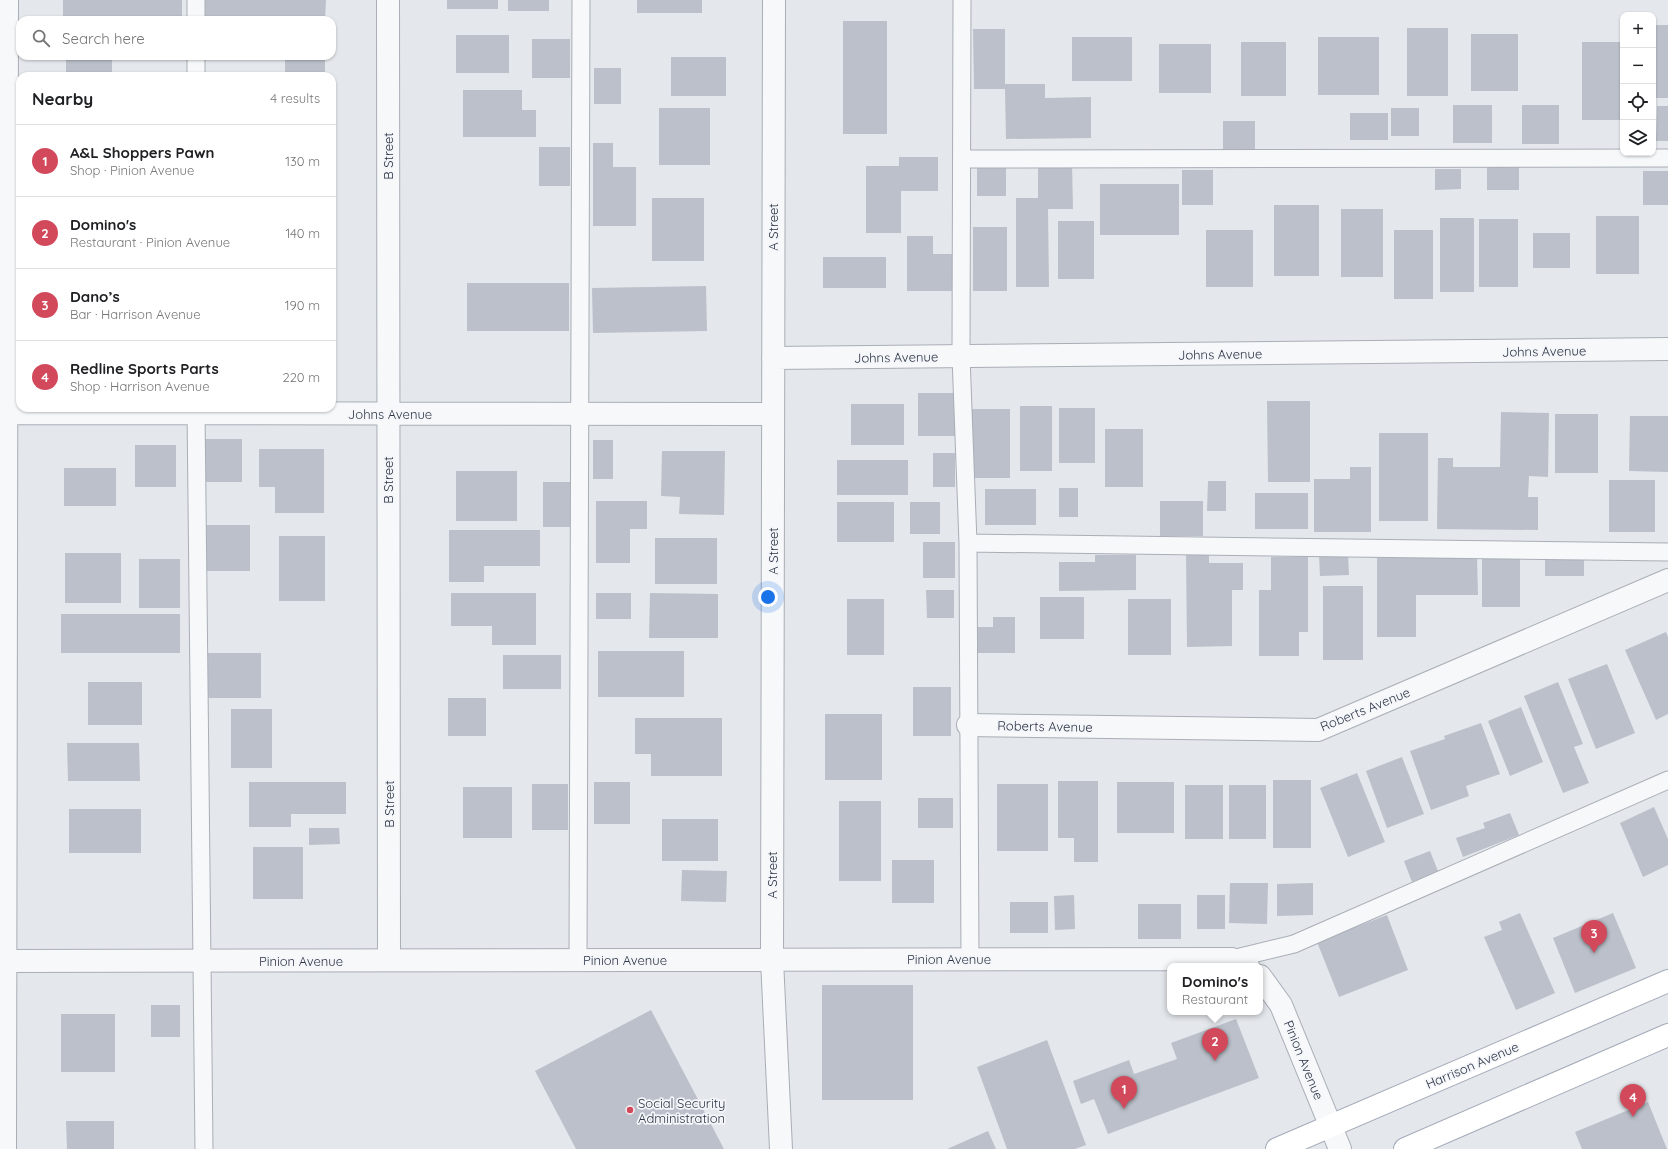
<!DOCTYPE html>
<html lang="en">
<head>
<meta charset="utf-8">
<style>
  body { margin:0; font-family:Quicksand,sans-serif; background:#f6f6f6; color:#202124 }
  .controls { position:absolute; right:12px; top:12px; display:grid; overflow:hidden; border-radius:8px; box-shadow:0 1px 3px #0004 }
  .controls button { width:36px; height:36px; display:grid; place-items:center; padding:0; border:0; border-bottom:1px solid #e0e0e0; background:#fff; color:#202124; font:20px sans-serif }
  .you { position:absolute; left:768px; top:597px; width:14px; height:14px; margin:-10px; border:3px solid #fff; border-radius:50%; background:#1a73e8; box-shadow:0 0 0 6px #1a73e833 }
  .badge { display:grid; place-items:center; width:26px; height:26px; border-radius:50%; background:#d1495b; color:#fff; font-size:13px; font-weight:700 }
  .pin { position:absolute; translate:-50% -33px; filter:drop-shadow(0 1px 2px #0008) }
  .pin::after { content:''; position:absolute; top:21px; width:14px; height:12px; background:inherit; clip-path:polygon(0 0,100% 0,50% 100%) }
  .popup { position:absolute; left:1167px; top:963px; width:96px; height:52px; box-sizing:border-box; display:grid; place-content:center; border-radius:8px; background:#fff; filter:drop-shadow(0 1px 3px #0005); font-size:13px; white-space:nowrap; color:#757577 }
  .popup b { font-size:15px; color:#202124 }
  .popup::after { content:''; position:absolute; left:50%; top:100%; margin-left:-8px; border:8px solid transparent; border-top-color:#fff }
  .list { margin:0; padding:0; list-style:none }
  h2 { display:flex; justify-content:space-between; align-items:center; height:52px; margin:0; padding:0 16px; font-size:17px }
  h2 small { font-size:13px; font-weight:400; color:#757577 }
  .list li { display:grid; grid-template-columns:26px 1fr auto; gap:12px; align-items:center; box-sizing:border-box; height:72px; padding:0 16px; border-top:1px solid #e0e0e0 }
  .list b { display:block; font-size:15px; white-space:nowrap }
  .list p { margin:0; font-size:13px; white-space:nowrap; color:#757577 }
  .list em { font-size:13px; font-style:normal; color:#757577 }
  .icon { flex:none; width:22px; height:22px; fill:none; stroke:currentColor; stroke-width:2; stroke-linecap:round; stroke-linejoin:round }
  .map { position:relative; flex:none; width:1668px; height:1149px; overflow:hidden }
  .search { position:absolute; background:#fff; box-shadow:0 1px 3px #0004; left:16px; top:16px; width:320px; height:44px; display:flex; align-items:center; gap:10px; box-sizing:border-box; padding:0 14px; border-radius:12px; color:#757577; font-size:15px }
  .panel { position:absolute; background:#fff; box-shadow:0 1px 3px #0004; left:16px; top:72px; width:320px; height:340px; border-radius:12px }
  .map>svg:first-child { display:block }
  .building { fill:#bbc0ca }
  .lines { fill:none; stroke-linecap:round; stroke-linejoin:round }
  .service-casing { stroke:#a9aeb7; stroke-width:19 }
  .minor-casing { stroke:#a9aeb7; stroke-width:24 }
  .primary-casing { stroke:#a3abb8; stroke-width:24 }
  .service { stroke:#f7f8fa; stroke-width:17 }
  .minor { stroke:#f7f8fa; stroke-width:22 }
  .primary { stroke:#fff; stroke-width:22 }
  .poi-dot { fill:#d1495b; stroke:#f4f6f9; stroke-width:1.5 }
  .labels { text-anchor:middle; dominant-baseline:central; stroke-width:3.5; stroke-linejoin:round; paint-order:stroke }
  .street-label { font-size:13px; fill:#2b3445; stroke:#f4f6f9 }
  .poi-label { font-size:13px; fill:#2b3445; stroke:#f4f6f9; text-anchor:start }
</style>
</head>
<body>
<div class="map">
<svg width="1668" height="1149" viewBox="0 0 1668 1149">
  <rect width="100%" height="100%" fill="#e4e7ec"/>
  <!-- building -->
  <path class="building" d="M63,0H182V20H63Z
    M205,0H326L325,20H205Z
    M447,0H498V9H447Z
    M508,0H549V11H508Z
    M637,0H702V13H637Z
    M843,21H887V134H843Z
    M1653,25H1668V98H1653Z
    M1407,28H1448V96H1407Z
    M973,29H1005V84H1045V98L1091,97V138L1006,139L1005,89H974Z
    M1471,34H1518V91H1471Z
    M456,35H509V73H456Z
    M1072,37H1132V81H1072Z
    M1318,37H1379V95H1318Z
    M532,39H570V78H532Z
    M1241,42H1286V96H1241Z
    M1582,42H1623V120H1582Z
    M1159,44H1211V93H1159Z
    M285,56H325V76H285Z
    M671,57H726V96H671Z
    M66,60H112V76H66Z
    M594,68H621V104H594Z
    M463,90H522V110H536V137H463Z
    M1453,105H1492V143H1453Z
    M1522,105H1559V144H1522Z
    M1657,106H1668V141H1656Z
    M659,108H710V165H659Z
    M1391,108H1419V136H1391Z
    M1350,113H1388V140H1350Z
    M1223,121H1255V152H1223Z
    M593,143H613V167H636V226H593Z
    M539,147H570V186H539Z
    M899,157H938V191H901V233H866V166H899Z
    M1072,164L1073,209H1048L1049,287H1016V198H1038V165Z
    M1487,166H1519V190H1487Z
    M977,167L1006,168V196H977Z
    M1435,169H1461V189L1435,190Z
    M1182,170H1213V205H1182Z
    M1643,171H1668V205H1643Z
    M1100,184H1179V235H1100Z
    M652,198H704V261H652Z
    M1274,205H1319V276H1274Z
    M1341,209H1383V277H1341Z
    M1596,216H1639V274H1596Z
    M1440,218H1474V292H1440Z
    M1479,219H1518V287H1479Z
    M1058,221H1094V279H1058Z
    M973,227H1007V291H973Z
    M1206,230H1253V287H1206Z
    M1394,230H1433V299H1394Z
    M1533,233H1570V268H1533Z
    M907,236H933V254H958V291H907Z
    M823,257H886V288H823Z
    M467,283H569V331H467Z
    M706,286L707,331L593,333L592,288Z
    M918,393H956V436H918Z
    M1267,401H1310V482H1268Z
    M851,404H904V445H851Z
    M1020,406H1052V471H1020Z
    M1059,408H1095V463H1059Z
    M972,409H1010V478H972Z
    M1501,412L1549,413L1548,477L1529,476L1528,497H1538V530L1437,529L1438,458H1453V467H1500Z
    M1555,414H1598V473H1555Z
    M1630,416H1668V472L1629,471Z
    M1105,429H1143V487H1105Z
    M1379,433H1428V521H1379Z
    M203,439H242V482H203Z
    M593,440H613V479H593Z
    M135,445H176V487H135Z
    M259,449H324V513H275V487H259Z
    M662,451H725L724,515L679,514L680,497L661,496Z
    M933,453H955V487H933Z
    M837,460H908V495H837Z
    M1350,467H1371V532H1314V479H1350Z
    M64,468H116V506H64Z
    M456,471H517V521H456Z
    M1609,480H1655V532H1609Z
    M1208,481H1226V511H1207Z
    M543,482H574V527H543Z
    M1059,488H1078V517H1059Z
    M985,489H1036V525H985Z
    M1255,493H1308V529H1255Z
    M596,501H647V529H630V563H596Z
    M1160,501H1203V536H1160Z
    M837,502H894V542H837Z
    M910,502H940V534H910Z
    M202,525H250V571H202Z
    M449,530H540V566H484V582H449Z
    M279,536H325V601H279Z
    M655,538H717V584H655Z
    M923,542H955V578H923Z
    M1186,552H1209V563H1243V590H1232V646L1187,647Z
    M65,553H121V603H65Z
    M1348,554L1349,575L1320,576L1319,555Z
    M1545,554H1584V576H1545Z
    M1095,555H1136V590L1059,591V562H1095Z
    M1482,555H1520V607H1482Z
    M1271,557H1308V632H1299V656H1259V590H1271Z
    M1477,557L1478,595H1416V637H1377V558Z
    M139,559H180V608H139Z
    M1323,586H1363V660H1323Z
    M926,590H954V618H927Z
    M451,593H536V645H492V626H451Z
    M596,593H631V619H596Z
    M650,593L718,594V638H649Z
    M1040,597H1084V639H1040Z
    M847,599H884V655H847Z
    M1128,599H1171V655H1128Z
    M61,614H180V653H61Z
    M993,617H1015V653H974V627H993Z
    M1666,632L1668,637V714L1656,720L1625,650Z
    M598,651H684V697H598Z
    M203,653H261V698H203Z
    M503,655H561V689H503Z
    M1607,664L1635,733L1596,749L1568,679Z
    M88,682H142V725H88Z
    M1558,682L1583,744L1574,747L1589,783L1563,793L1524,696Z
    M913,687H951V736H913Z
    M448,698H486V736H448Z
    M1521,707L1543,762L1510,776L1488,721Z
    M231,709H272V768H231Z
    M825,714H882V780H825Z
    M635,718H722V776H651V754H635Z
    M1481,723L1500,774L1466,786L1469,796L1431,810L1410,751L1445,739L1444,736Z
    M67,743H139L140,781H68Z
    M1402,757L1424,814L1387,828L1366,771Z
    M1357,773L1385,842L1348,857L1320,788Z
    M1273,780H1311V848H1273Z
    M1058,781H1098V862H1074V838H1058Z
    M249,782H346V814H291V827H249Z
    M594,782H630V824H594Z
    M1117,782H1174V833H1117Z
    M532,784H568V830H532Z
    M997,784H1048V851H997Z
    M1185,785H1223V839H1185Z
    M1229,785H1266V839H1229Z
    M463,787H512V838H463Z
    M918,798H953V828H918Z
    M839,801H881V881H839Z
    M1654,807L1668,839V865L1643,877L1620,823Z
    M69,809H141V853H69Z
    M1510,813L1519,835L1463,857L1456,838L1485,828L1483,823Z
    M662,819H718V861H662Z
    M309,828H339L340,844L309,845Z
    M253,847H303V899H253Z
    M1430,851L1438,871L1412,882L1404,861Z
    M892,860H934V903H892Z
    M682,870L727,871L726,902L681,901Z
    M1230,883H1268L1267,924L1229,923Z
    M1313,883V915L1277,916V884Z
    M1074,895L1075,929L1055,930L1054,896Z
    M1197,895H1225V929H1197Z
    M1010,902H1048V933H1010Z
    M1138,904H1181V939H1138Z
    M1520,913L1555,993L1516,1010L1484,937L1502,930L1499,922Z
    M1613,913L1636,968L1575,993L1553,938Z
    M1387,915L1408,970L1339,997L1317,942Z
    M822,985H913V1100H822Z
    M151,1005H180V1037H151Z
    M651,1010L724,1149H576L535,1071Z
    M61,1014H115V1072H61Z
    M1236,1019L1259,1078L1108,1134L1094,1099L1081,1104L1073,1081L1129,1060L1134,1074L1177,1059L1171,1043Z
    M1047,1040L1086,1145L1075,1149H1007L977,1067Z
    M1648,1102L1667,1149H1582L1575,1132Z
    M66,1121H114V1149H67Z
    M988,1131L996,1149H947Z"/>
  <g class="lines">
    <defs>
      <path id="service" d="M196,0V20
        M962,0L961,356L968,543
        M196,56V76
        M963,159L1668,158
        M196,408L204,1149
        M970,959L968,543L1668,552
        M1232,959L1294,944L1668,780
        M578,960L581,0"/>
      <path id="minor" d="M388,0L389,960
        M774,0L772,960L781,1149
        M773,358L1668,349
        M6,413L773,414
        M968,725L1318,730L1668,580
        M0,961L1232,959L1248,966
        M1260,976L1281,1005L1340,1149
        M5,1149L7,0"/>
      <path id="primary" d="M1277,1149L1668,981
        M1405,1149L1668,1035"/>
    </defs>
    <!-- service casing -->
    <use href="#service" class="service-casing"/>
    <!-- minor casing -->
    <use href="#minor" class="minor-casing"/>
    <!-- primary casing -->
    <use href="#primary" class="primary-casing"/>
    <!-- service -->
    <use href="#service" class="service"/>
    <!-- minor -->
    <use href="#minor" class="minor"/>
    <!-- primary -->
    <use href="#primary" class="primary"/>
  </g>
  <!-- markers -->
  <circle class="poi-dot" cx="630" cy="1110" r="4"/>
  <g class="labels">
    <!-- street labels -->
    <g class="street-label">
      <text transform="translate(388 156) rotate(-90)">B Street</text>
      <text transform="translate(773 227) rotate(-90)">A Street</text>
      <text transform="translate(1544 351) rotate(-1)">Johns Avenue</text>
      <text transform="translate(1220 354) rotate(-1)">Johns Avenue</text>
      <text transform="translate(896 357) rotate(-1)">Johns Avenue</text>
      <text x="390" y="414">Johns Avenue</text>
      <text transform="translate(388 480) rotate(-90)">B Street</text>
      <text transform="translate(773 551) rotate(-90)">A Street</text>
      <text transform="translate(1365 709) rotate(-22)">Roberts Avenue</text>
      <text transform="translate(1045 726) rotate(1)">Roberts Avenue</text>
      <text transform="translate(389 804) rotate(-90)">B Street</text>
      <text transform="translate(772 875) rotate(-90)">A Street</text>
      <text x="949" y="959">Pinion Avenue</text>
      <text x="625" y="960">Pinion Avenue</text>
      <text x="301" y="961">Pinion Avenue</text>
      <text transform="translate(1304 1060) rotate(68)">Pinion Avenue</text>
      <text transform="translate(1472 1065) rotate(-23)">Harrison Avenue</text>
    </g>
    <!-- poi labels -->
    <g class="poi-label">
      <text x="638" y="1103">Social Security<tspan x="638" dy="15">Administration</tspan></text>
    </g>
  </g>
</svg>
<div class="controls">
<button>+</button>
<button>−</button>
<button><svg class="icon" aria-label="locate" viewBox="0 0 24 24"><circle cx="12" cy="12" r="6"/><path d="M12 2v4M12 18v4M2 12h4M18 12h4"/></svg></button>
<button><svg class="icon" aria-label="layers" viewBox="0 0 24 24"><path d="M12 4l9 5-9 5-9-5zM3 14l9 5 9-5"/></svg></button>
</div>
<div class="you"></div>
<div class="pin badge" style="left:1124px;top:1109px">1</div>
<div class="pin badge" style="left:1215px;top:1061px">2</div>
<div class="popup"><b>Domino's</b>Restaurant</div>
<div class="pin badge" style="left:1594px;top:953px">3</div>
<div class="pin badge" style="left:1633px;top:1117px">4</div>
<div class="search"><svg class="icon" aria-label="search" viewBox="0 0 24 24"><circle cx="10" cy="10" r="6"/><path d="M15 15l6 6"/></svg>Search here</div>
<section class="panel">
<h2>Nearby<small>4 results</small></h2>
<ul class="list">
<li><span class="badge">1</span><div><b>A&amp;L Shoppers Pawn</b><p>Shop · Pinion Avenue</p></div><em>130 m</em></li>
<li><span class="badge">2</span><div><b>Domino's</b><p>Restaurant · Pinion Avenue</p></div><em>140 m</em></li>
<li><span class="badge">3</span><div><b>Dano’s</b><p>Bar · Harrison Avenue</p></div><em>190 m</em></li>
<li><span class="badge">4</span><div><b>Redline Sports Parts</b><p>Shop · Harrison Avenue</p></div><em>220 m</em></li>
</ul>
</section>
</div>
</body>
</html>
